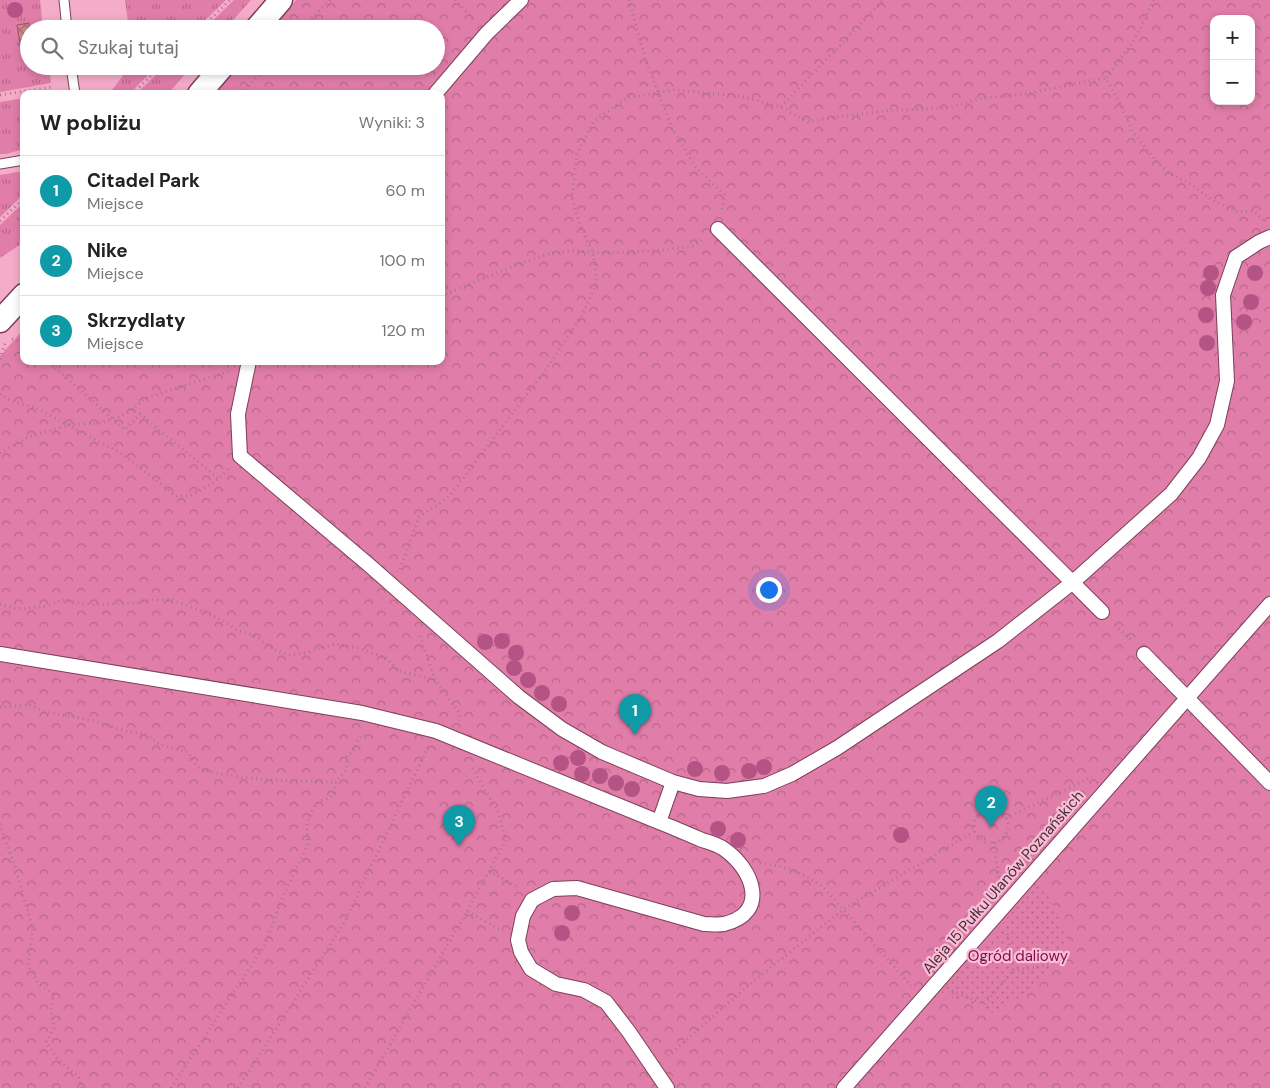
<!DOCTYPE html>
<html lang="pl">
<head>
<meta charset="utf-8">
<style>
  body { margin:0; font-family:"DM Sans",sans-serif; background:#f6f6f6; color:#222 }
  .controls { position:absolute; right:15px; top:15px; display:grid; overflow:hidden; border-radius:10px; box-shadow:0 2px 8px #0003 }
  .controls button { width:45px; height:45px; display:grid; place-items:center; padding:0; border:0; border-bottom:1px solid #e0e0e0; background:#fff; color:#222; font:25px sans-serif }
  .you { position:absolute; left:768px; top:589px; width:18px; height:18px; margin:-12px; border:4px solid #fff; border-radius:50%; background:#1a73e8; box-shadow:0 0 0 8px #1a73e833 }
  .badge { display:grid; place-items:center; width:32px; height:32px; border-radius:50%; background:#2a6b5a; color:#fff; font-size:16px; font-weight:700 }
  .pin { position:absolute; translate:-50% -41px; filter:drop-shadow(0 1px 2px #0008) }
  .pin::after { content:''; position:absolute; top:26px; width:18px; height:15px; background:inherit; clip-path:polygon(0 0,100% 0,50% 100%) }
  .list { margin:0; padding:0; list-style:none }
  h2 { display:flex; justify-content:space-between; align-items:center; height:65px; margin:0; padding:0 20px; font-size:21px }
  h2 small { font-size:16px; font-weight:400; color:#767676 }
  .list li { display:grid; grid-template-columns:32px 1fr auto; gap:15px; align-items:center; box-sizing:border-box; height:70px; padding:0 20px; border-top:1px solid #e0e0e0 }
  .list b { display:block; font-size:19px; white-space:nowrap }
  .list p { margin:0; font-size:16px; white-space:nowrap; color:#767676 }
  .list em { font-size:16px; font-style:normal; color:#767676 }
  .icon { flex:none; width:28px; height:28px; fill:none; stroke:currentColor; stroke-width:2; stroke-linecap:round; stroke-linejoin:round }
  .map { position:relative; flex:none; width:1270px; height:1088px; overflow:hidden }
  .search { position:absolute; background:#fff; box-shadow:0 2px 8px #0003; left:20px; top:20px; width:425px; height:55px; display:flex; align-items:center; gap:12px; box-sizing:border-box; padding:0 18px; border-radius:28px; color:#767676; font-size:19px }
  .panel { position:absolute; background:#fff; box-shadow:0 2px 8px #0003; left:20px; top:90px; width:425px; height:275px; border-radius:10px }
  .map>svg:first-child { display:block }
  .grass { fill:url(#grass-tufts) }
  .park { fill:url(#park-crowns); fill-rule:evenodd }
  .garden { fill:url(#garden-dots) }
  .building { fill:url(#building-cross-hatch); stroke:#9a555d }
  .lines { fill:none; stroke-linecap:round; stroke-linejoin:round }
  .service-casing { stroke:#7d3f5a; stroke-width:11 }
  .pedestrian-casing { stroke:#7d3f5a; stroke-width:16 }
  .tertiary-casing { stroke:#7d3f5a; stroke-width:25 }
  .path { stroke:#ab768b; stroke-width:3; stroke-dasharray:1 4; stroke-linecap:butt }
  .service { stroke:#fff; stroke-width:9 }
  .pedestrian { stroke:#fff; stroke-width:14 }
  .tertiary { stroke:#fff; stroke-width:22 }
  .tree { fill:#b45485 }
  .labels { text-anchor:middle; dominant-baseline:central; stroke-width:4.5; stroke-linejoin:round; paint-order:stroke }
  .street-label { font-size:15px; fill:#4a2d39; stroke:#f9bed5 }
  .park-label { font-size:15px; fill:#7f0c4e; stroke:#f9bed5 }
</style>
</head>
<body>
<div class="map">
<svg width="1270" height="1088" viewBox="0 0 1270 1088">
  <defs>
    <pattern id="grass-tufts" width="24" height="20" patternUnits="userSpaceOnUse" patternTransform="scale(1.25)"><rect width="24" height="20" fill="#e07da9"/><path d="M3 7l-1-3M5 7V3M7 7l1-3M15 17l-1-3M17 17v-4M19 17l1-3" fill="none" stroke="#b8678b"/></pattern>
    <pattern id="park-crowns" width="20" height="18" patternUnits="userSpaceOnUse" patternTransform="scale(1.25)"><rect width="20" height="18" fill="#e07da9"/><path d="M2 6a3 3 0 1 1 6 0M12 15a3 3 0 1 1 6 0" fill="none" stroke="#b8678b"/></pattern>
    <pattern id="garden-dots" width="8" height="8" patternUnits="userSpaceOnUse" patternTransform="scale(1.25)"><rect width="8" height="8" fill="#e07da9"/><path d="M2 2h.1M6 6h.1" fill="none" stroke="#b8678b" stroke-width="1.8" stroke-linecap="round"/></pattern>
    <pattern id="building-cross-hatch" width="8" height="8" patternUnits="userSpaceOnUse" patternTransform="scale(1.25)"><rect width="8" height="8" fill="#d2888f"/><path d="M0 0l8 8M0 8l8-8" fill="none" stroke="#ac7076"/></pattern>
  </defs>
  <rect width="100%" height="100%" fill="#f4acc9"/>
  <!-- grass -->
  <path class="grass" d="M0,0H40L43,29H29V66H49L51,83L0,92Z
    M125,0H226L196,29H129Z
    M234,0H251L225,29H204Z
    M127,66H157L129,94H109L122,77Z
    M165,66H192L168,94H136Z
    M24,98V149L6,154H0V102Z
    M24,171V194L0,217V175Z
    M24,202V242L0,258V225Z"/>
  <!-- park -->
  <path class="park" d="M296,0H1270V1088H0V356L24,329V361H441V94H214L238,66H436V29H271ZM1214,19H1251V101H1214Z"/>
  <!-- garden -->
  <path class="garden" d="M1037,884L1047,892L1069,941L1053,960L1055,964L1030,991L992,1013L941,992Z"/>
  <!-- building -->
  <path class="building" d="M29,23V48L21,50L17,25Z"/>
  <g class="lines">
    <defs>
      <path id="service" d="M64,0L67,29
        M71,66L75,94
        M0,164L24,160"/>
      <path id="pedestrian" d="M435,94L487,33L521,0
        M718,229L1102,612
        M249,361L238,414L240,456L369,565L519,697L562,729L602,752L673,782L659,822C674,828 688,834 702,840C709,842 718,845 724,849C753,869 770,913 724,924C718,925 710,924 704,924L577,888L553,889L532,900L523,916L518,940L521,952L531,969L556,984L584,990L606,1002L629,1032L667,1088
        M0,654L362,713L436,731L659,822
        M1144,654L1270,783
        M673,782L699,789L727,791L764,786L792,774L837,748L998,641L1073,582L1171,494L1199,458L1217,425L1227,381L1223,295L1236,257L1259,242L1270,237
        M844,1088L1270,604"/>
      <path id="tertiary" d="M256,29L281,0
        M199,94L223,66
        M0,321L24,295"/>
    </defs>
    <!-- service casing -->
    <use href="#service" class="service-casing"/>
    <!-- pedestrian casing -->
    <use href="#pedestrian" class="pedestrian-casing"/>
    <!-- tertiary casing -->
    <use href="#tertiary" class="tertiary-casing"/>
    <!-- path -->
    <path class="path" d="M455,0L474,20
      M629,0L646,61L672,128L696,168L725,195L721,212
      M1154,0L1133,42L1106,78L1123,109L1132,131L1157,162L1169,173L1189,183L1215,202L1238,212L1254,211L1264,221
      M200,29L230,0
      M301,29L330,0
      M132,94L161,66
      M242,94L266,66
      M0,95L52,87
      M781,107L883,0
      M0,221L24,198
      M441,296L519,264L551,253L572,251L609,253L664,250L694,246L704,238
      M12,339L24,343
      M0,359L5,343
      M48,361L125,430L140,414L219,479L228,469
      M0,394L11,401L36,408L124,455L176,496H190L219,479
      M0,453L26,438L68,425L100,423L126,414L146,398L229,371
      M400,569L419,517L446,499L455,489L547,368L583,314L597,282L593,253L580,226L572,198L577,154L594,121L627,98L674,90L740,96L781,107L808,122L828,118L884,111L948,108L979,99L1024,94L1106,78
      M0,604L17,609L47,606L62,600L95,605L135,603L150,600H173L211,615L224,621L237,630L252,635L277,651L289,655L306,653L335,644L358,648L386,658L398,671L435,680
      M1115,625L1132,641
      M420,636L435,680L458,711L460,721
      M0,707L30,705L45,712L92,720L128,732L145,734L161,745L188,752L199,769C244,781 290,781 336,782
      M974 826a17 17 0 1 1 34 0a17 17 0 1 1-34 0Z
      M1006,818L1092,777
      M0,824L14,864L33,929L28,965L38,983L53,994L51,1011L54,1028L46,1042L58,1060L79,1077L82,1088
      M993,842L1000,884
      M760,863C784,865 805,874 824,888L911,986
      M489,871L519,888
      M467,911L506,840L498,812L471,766
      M1013,971L1048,965
      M952,991L984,1004L1013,971L1007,930
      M668,1056L755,980L844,909L975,831
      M171,1088L265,945L283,896L308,844L307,822L316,803L329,798L334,793L336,782L347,769V756L356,748L358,739L368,733
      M238,1088L344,923L428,747
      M365,1088L467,911L502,931"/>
    <!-- service -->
    <use href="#service" class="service"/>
    <!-- pedestrian -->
    <use href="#pedestrian" class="pedestrian"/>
    <!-- tertiary -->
    <use href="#tertiary" class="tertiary"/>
  </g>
  <!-- trees -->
  <g class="tree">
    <circle cx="15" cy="10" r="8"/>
    <circle cx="1211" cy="273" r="8"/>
    <circle cx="1255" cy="273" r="8"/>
    <circle cx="1208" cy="288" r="8"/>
    <circle cx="1251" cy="302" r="8"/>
    <circle cx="1206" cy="315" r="8"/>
    <circle cx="1244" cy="322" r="8"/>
    <circle cx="1207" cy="343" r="8"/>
    <circle cx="502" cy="641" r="8"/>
    <circle cx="485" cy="642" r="8"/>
    <circle cx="516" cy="653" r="8"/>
    <circle cx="514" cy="668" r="8"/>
    <circle cx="528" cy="680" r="8"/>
    <circle cx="542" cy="693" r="8"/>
    <circle cx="559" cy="704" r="8"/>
    <circle cx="578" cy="758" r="8"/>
    <circle cx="561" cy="763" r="8"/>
    <circle cx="764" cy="767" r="8"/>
    <circle cx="695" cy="769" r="8"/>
    <circle cx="749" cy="771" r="8"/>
    <circle cx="722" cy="773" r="8"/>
    <circle cx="582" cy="774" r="8"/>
    <circle cx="600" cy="776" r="8"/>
    <circle cx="616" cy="783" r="8"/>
    <circle cx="632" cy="789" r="8"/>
    <circle cx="718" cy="829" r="8"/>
    <circle cx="901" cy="835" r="8"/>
    <circle cx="738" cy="840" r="8"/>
    <circle cx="572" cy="913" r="8"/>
    <circle cx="562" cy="933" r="8"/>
  </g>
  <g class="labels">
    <!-- street labels -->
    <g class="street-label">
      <text transform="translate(1003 882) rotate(-49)">Aleja 15 Pułku Ułanów Poznańskich</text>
    </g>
    <!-- park labels -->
    <g class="park-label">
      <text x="1018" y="956">Ogród daliowy</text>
    </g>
  </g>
</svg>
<div class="controls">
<button>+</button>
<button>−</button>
</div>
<div class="you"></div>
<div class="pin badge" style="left:635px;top:735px;background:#0f9aa8">1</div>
<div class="pin badge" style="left:991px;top:827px;background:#0f9aa8">2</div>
<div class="pin badge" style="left:459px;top:846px;background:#0f9aa8">3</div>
<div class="search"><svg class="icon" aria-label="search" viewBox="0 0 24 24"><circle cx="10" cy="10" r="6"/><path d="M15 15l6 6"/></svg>Szukaj tutaj</div>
<section class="panel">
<h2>W pobliżu<small>Wyniki: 3</small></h2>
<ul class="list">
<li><span class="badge" style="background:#0f9aa8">1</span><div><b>Citadel Park</b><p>Miejsce</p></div><em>60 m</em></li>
<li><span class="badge" style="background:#0f9aa8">2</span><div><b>Nike</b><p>Miejsce</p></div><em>100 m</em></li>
<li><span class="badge" style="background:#0f9aa8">3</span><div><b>Skrzydlaty</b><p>Miejsce</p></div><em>120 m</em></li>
</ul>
</section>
</div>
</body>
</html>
